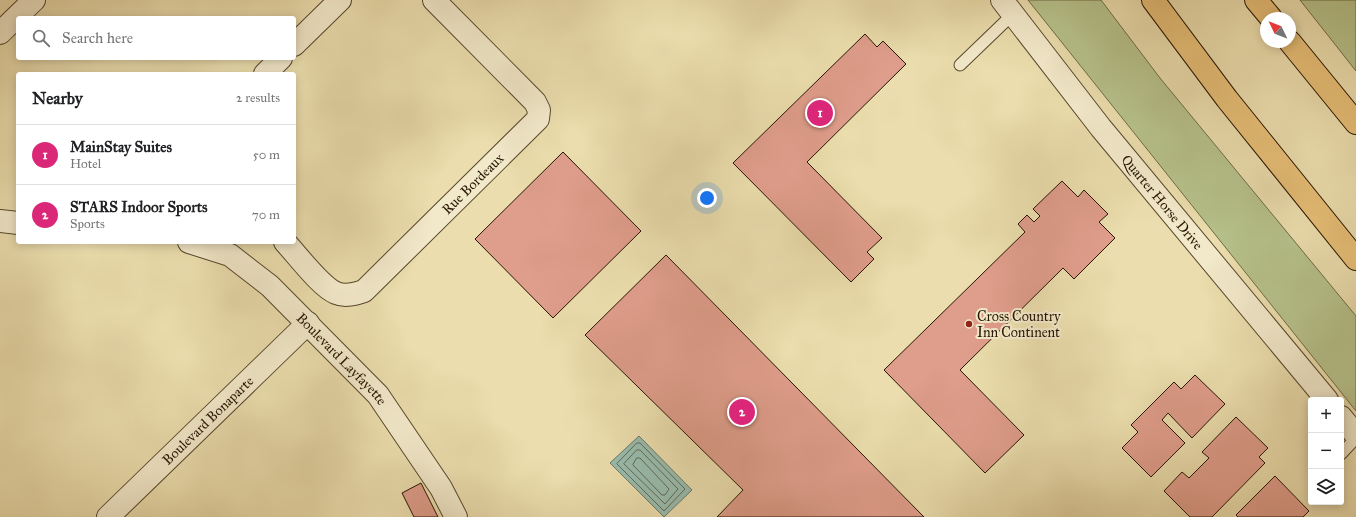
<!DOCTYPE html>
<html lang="en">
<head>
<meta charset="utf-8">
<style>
  body { margin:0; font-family:"IM FELL Great Primer",serif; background:#f2f2f2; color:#202124 }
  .controls { position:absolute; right:12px; bottom:12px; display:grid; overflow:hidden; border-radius:4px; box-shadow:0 2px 10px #0003 }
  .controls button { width:36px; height:36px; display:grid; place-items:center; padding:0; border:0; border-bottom:1px solid #e0e0e0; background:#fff; color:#202124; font:20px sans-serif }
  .compass { position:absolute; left:1260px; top:12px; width:36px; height:36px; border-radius:50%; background:#fff; box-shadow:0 2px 10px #0003; rotate:313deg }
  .you { position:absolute; left:707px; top:198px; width:14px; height:14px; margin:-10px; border:3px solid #fff; border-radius:50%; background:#1a73e8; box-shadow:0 0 0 6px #1a73e833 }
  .badge { display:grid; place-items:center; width:26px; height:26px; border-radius:50%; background:#db2777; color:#fff; font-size:13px; font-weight:700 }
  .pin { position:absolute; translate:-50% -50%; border:2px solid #fff; box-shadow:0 1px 4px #0006 }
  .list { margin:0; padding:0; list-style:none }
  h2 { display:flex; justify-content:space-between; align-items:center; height:52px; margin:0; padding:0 16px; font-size:17px }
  h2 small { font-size:13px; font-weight:400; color:#757577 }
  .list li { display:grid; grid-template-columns:26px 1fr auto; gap:12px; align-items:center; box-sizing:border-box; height:60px; padding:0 16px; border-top:1px solid #e0e0e0 }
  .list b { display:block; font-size:15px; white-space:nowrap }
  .list p { margin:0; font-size:13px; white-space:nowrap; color:#757577 }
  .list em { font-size:13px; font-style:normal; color:#757577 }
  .icon { flex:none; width:22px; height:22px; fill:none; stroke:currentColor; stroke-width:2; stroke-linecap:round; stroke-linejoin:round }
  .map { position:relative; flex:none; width:1356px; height:517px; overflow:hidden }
  .search { position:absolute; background:#fff; box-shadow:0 2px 10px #0003; left:16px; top:16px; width:280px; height:44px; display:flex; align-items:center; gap:10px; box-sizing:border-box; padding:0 14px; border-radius:4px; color:#757577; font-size:15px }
  .panel { position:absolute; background:#fff; box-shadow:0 2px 10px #0003; left:16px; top:72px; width:280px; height:172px; border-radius:4px }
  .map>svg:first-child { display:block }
  .green { fill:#b6c18a; stroke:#6e6b46 }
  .water { fill:#98bbac; stroke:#6a7968 }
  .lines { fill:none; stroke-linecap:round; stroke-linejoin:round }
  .shore { stroke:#5f6857; stroke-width:1 }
  .building { fill:#df9d8b; stroke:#261502 }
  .service-casing { stroke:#57472d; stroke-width:13 }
  .minor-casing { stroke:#57472d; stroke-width:24 }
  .motorway-casing { stroke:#261502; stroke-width:24 }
  .service { stroke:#f2e9ca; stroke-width:11 }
  .minor { stroke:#f2e9ca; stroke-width:22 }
  .motorway { stroke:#e6be76; stroke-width:22 }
  .poi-dot { fill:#8f2418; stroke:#f2e9ca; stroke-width:1.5 }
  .labels { text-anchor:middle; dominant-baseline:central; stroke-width:4; stroke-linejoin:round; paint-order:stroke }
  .street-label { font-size:14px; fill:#261502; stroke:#f2e9ca }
  .poi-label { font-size:14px; fill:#261502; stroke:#f2e9ca; text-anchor:start }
</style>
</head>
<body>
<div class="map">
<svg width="1356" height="517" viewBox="0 0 1356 517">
  <rect width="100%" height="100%" fill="#ebddad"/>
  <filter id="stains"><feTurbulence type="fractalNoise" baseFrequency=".005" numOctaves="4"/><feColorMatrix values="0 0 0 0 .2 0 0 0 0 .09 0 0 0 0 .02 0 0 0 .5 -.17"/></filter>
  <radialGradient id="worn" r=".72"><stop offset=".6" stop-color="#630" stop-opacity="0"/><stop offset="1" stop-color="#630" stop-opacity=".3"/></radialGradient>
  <!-- green -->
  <path class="green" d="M1028,0H1101L1160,78L1356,316V411Z
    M1300,0H1356V71Z"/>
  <!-- water -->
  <path class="water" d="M639,436L692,490L664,517L610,463Z"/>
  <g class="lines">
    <!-- shore -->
    <path class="shore" d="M637,443H640L685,489L664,511L617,464Z
      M637,450H640L678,489L665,504L624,464Z
      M637,458H640L669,489L665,495H662L633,465Z"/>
  </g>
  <!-- building -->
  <path class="building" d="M865,34L877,47L883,41L906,64L807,162L882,238L867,252L874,259L851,282L733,163Z
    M563,152L641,231L553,318L475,239Z
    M1062,181L1078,197L1084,190L1108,214L1099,222L1115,238L1074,279L1063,268L960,370L1024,435L985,473L884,370L1025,232L1018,224L1027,215L1034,222L1040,216L1033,209Z
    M666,255L924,517H717L743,490L585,335Z
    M1195,375L1225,404L1192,438L1168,413L1162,420L1185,443L1151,477L1122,448L1138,432L1131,425L1174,382L1181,389Z
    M1236,417L1268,448L1259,457L1265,463L1212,517H1190L1164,491L1182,472L1189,478L1209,458L1202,452Z
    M1275,476L1309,511L1303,517H1238L1236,515Z
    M421,483L438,517H414L402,493Z"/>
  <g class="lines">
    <defs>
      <path id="service" d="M960,65L1013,14
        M1341,454L1356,438"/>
      <g id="minor">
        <path id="s1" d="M1002,0L1101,128L1327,400"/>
        <path d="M0,33L34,0"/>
        <path d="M294,45L340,0"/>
        <path d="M265,74L281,58"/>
        <path d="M0,221L18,223"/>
        <path id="s2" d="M189,242L230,255L270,286L378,395L441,488L456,517"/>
        <path id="s3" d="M285,242C298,256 321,287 336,293C345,297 355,294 364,291L538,119L539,110L535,102L434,0"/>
        <path d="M1341,417L1356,435"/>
        <path id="s4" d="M108,517L308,323"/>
      </g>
      <path id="motorway" d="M1153,0L1227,99L1356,259
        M1256,0L1271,18
        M1290,42L1356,123"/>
    </defs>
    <!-- service casing -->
    <use href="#service" class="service-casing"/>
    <!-- minor casing -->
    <use href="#minor" class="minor-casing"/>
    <!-- motorway casing -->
    <use href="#motorway" class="motorway-casing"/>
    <!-- service -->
    <use href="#service" class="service"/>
    <!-- minor -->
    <use href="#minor" class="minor"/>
    <!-- motorway -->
    <use href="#motorway" class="motorway"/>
  </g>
  <!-- markers -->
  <circle class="poi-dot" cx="969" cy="324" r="4"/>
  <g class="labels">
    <!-- street labels -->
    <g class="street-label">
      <text stroke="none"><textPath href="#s3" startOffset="254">Rue Bordeaux</textPath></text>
      <text stroke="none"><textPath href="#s1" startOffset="258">Quarter Horse Drive</textPath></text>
      <text stroke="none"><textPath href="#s2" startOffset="196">Boulevard Layfayette</textPath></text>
      <text stroke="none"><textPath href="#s4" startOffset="139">Boulevard Bonaparte</textPath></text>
    </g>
    <!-- poi labels -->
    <g class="poi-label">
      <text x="977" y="316">Cross Country<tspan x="977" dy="16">Inn Continent</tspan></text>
    </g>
  </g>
  <rect width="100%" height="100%" filter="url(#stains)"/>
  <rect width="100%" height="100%" fill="url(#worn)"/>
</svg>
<div class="controls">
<button>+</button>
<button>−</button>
<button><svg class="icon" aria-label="layers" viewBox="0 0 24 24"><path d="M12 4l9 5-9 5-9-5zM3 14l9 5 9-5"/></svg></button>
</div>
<svg class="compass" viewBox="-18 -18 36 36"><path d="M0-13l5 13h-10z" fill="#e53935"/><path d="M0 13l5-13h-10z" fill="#757577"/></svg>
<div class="you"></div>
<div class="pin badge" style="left:820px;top:113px">1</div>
<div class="pin badge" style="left:742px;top:412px">2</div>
<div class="search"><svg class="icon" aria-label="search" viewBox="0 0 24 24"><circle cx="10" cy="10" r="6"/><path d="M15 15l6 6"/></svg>Search here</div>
<section class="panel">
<h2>Nearby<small>2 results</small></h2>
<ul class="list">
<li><span class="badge">1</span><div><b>MainStay Suites</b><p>Hotel</p></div><em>50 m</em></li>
<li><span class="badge">2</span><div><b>STARS Indoor Sports</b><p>Sports</p></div><em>70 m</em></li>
</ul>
</section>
</div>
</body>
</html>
